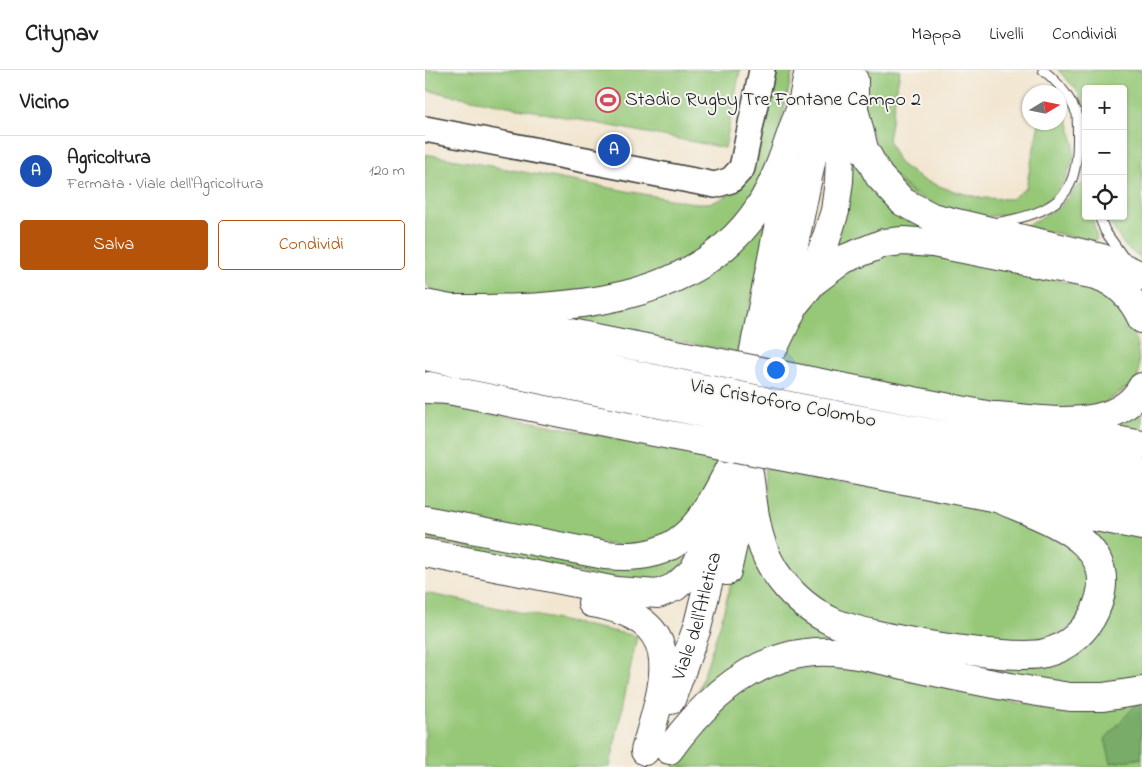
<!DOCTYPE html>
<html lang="it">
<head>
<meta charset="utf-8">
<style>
  body { margin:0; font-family:"Indie Flower",sans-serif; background:#f2f2f2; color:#202124 }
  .controls { position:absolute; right:15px; top:15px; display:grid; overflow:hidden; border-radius:5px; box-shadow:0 1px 4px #0004 }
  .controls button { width:45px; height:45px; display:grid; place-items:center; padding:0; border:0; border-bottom:1px solid #e0e0e0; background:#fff; color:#202124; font:25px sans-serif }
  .compass { position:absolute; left:597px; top:15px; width:45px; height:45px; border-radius:50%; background:#fff; box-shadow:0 1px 4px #0004; rotate:80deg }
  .you { position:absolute; left:350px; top:299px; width:18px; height:18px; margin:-12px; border:4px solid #fff; border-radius:50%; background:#1a73e8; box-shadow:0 0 0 8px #1a73e833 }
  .badge { display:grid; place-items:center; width:32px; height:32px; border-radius:50%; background:#b45309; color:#fff; font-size:16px; font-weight:700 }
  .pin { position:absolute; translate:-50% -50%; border:2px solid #fff; box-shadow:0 1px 5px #0006 }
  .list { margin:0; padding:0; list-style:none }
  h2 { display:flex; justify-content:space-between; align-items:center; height:65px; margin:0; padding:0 20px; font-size:21px }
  h2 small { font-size:16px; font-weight:400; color:#757577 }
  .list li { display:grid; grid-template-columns:32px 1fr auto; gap:15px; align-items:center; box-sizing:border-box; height:70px; padding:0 20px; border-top:1px solid #e0e0e0 }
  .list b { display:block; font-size:19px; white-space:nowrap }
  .list p { margin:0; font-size:16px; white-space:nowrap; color:#757577 }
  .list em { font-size:16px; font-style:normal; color:#757577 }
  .actions { display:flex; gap:10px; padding:15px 20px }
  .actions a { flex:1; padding:11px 0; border:1px solid #b45309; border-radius:5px; text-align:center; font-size:18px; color:#b45309 }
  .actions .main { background:#b45309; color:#fff }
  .icon { flex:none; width:28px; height:28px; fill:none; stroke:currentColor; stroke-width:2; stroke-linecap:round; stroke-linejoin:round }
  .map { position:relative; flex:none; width:717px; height:697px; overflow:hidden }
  header { display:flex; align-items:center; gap:30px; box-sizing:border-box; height:70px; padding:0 25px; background:#fff; border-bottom:1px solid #e0e0e0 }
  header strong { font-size:24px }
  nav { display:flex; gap:28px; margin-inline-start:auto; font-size:18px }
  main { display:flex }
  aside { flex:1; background:#fff }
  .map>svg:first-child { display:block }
  .green { fill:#96c878; stroke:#59724a }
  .forest { fill:#78ac68; stroke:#4a6442 }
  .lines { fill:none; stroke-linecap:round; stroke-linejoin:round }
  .service-casing { stroke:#3c3a37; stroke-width:11 }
  .secondary-casing { stroke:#3c3a37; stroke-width:28 }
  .primary-casing { stroke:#3c3a37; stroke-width:30 }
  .trunk-casing { stroke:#3c3a37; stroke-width:30 }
  .service { stroke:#fff; stroke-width:9 }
  .secondary { stroke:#fff; stroke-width:25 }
  .primary { stroke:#fff; stroke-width:28 }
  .trunk { stroke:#fff; stroke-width:28 }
  .primary-bridge-casing { stroke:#3c3a37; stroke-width:30; stroke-linecap:butt }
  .primary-bridge { stroke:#fff; stroke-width:28 }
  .labels { text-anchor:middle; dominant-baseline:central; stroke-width:4; stroke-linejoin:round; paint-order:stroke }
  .poi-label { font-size:20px; fill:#1c1c1c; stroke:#f6f6f2; text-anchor:start }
  .street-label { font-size:20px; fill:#1c1c1c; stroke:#f6f6f2 }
</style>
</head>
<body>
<header>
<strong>Citynav</strong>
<nav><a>Mappa</a><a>Livelli</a><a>Condividi</a></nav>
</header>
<main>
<aside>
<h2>Vicino<small></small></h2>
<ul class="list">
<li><span class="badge" style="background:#1a4fb4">A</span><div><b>Agricoltura</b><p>Fermata · Viale dell'Agricoltura</p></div><em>120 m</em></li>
</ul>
<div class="actions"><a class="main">Salva</a><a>Condividi</a></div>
</aside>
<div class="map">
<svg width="717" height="697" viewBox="0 0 717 697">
  <rect width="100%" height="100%" fill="#f6f6f2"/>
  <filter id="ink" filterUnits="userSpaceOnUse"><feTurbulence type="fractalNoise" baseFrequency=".02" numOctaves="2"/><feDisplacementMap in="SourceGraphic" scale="10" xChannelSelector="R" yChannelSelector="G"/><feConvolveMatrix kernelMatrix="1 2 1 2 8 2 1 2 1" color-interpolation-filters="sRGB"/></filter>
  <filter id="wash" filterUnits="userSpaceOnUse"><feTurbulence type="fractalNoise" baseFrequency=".0096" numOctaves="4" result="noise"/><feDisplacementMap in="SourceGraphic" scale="20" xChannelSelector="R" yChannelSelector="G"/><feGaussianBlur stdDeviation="1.12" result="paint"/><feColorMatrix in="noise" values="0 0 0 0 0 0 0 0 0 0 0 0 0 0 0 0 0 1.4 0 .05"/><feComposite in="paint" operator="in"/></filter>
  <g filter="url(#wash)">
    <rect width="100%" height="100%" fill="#f2e6d0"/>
    <!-- green -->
    <path class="green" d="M0,0H315L300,78L0,20Z
      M345,0H368L346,96L301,167L223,210L85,230L11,223L0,214V84L256,131C281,135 293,135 313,117Z
      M443,0H475L463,70L474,93L496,109L525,120L556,128L586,129L601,118L614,53L634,52L635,31L644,53L649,73L648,90L639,112L627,127L611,137L597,142L555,148L515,140L462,105L436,34Z
      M633,0H717V190L700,176L680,146H698V19H661V38L651,19Z
      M426,61L522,158L419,180L406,175Z
      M661,113V146H667L672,169L669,171L601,157L600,156L634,138L651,117Z
      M351,122L333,206L312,282L116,247L210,230Z
      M475,178L681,220C705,250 717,269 713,310L671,339L563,335L361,295L364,277L376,246L401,212Z
      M0,331L292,388L289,405L262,456L212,479L0,443Z
      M717,336V366L675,357Z
      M340,397L558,436L642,468L669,505L656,550L615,576L450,555L398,537L356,494L337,429Z
      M652,453L717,465V614L659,620L549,596V594L674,554Z
      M321,455L426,570L404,575L268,638L295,555Z
      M0,460L163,492L266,470L265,486L240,511L201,513L0,468Z
      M0,523L212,566L185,697H0Z
      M415,595L634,639L714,631L686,693L717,688V697H248L252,685L317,617L371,599Z"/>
    <!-- forest -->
    <path class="forest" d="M714,631H717V688L686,693L680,669Z"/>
  </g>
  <g filter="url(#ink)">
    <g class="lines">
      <defs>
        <path id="service" d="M618,0C642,19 653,41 661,70
          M674,146L680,161L699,188
          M570,153C649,140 655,115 652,42"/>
        <path id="secondary" d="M0,59L290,115L306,110L317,98L337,0"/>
        <path id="primary" d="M429,10V39L439,79L454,106L478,132L507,147L677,188L717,206
          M0,234L241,282
          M0,261L236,310
          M0,286L230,333
          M4,316L224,361
          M411,316L717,375
          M406,344L717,403
          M401,368L717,428
          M396,394L717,456"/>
        <g id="trunk">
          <path d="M374,48L384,0"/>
          <path d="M383,212L399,176L410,141L414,111L417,32L424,0"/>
          <path d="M30,239C137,239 270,237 335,136C355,104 365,65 378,30"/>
          <path d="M354,248L405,0"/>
          <path d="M349,277L370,234L388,212L419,189L459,173L478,171L508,173L671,205C694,213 707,228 717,249"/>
          <path d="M328,285L365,97"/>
          <path d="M0,319L28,320"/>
          <path d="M571,346C617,349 690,365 717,317"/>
          <path d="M324,403C329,440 331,479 356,510C370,528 387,542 408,552C441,567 587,592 620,583C642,578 661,561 670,541C702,469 617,449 568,426"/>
          <path d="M0,450L180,485C256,493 276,455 307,394"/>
          <path d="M0,483L191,521L233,524L250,517L268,501L285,469L301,423"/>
          <path d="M302,501L320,421"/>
          <path d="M167,533C265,550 240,610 220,681"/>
          <path id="s1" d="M246,630L272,558L293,473"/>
          <path d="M244,680C283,626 337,577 409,582C437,584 465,592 492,598C542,609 594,620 645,627H678L717,621"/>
        </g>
      </defs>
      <!-- service casing -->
      <use href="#service" class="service-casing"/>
      <!-- secondary casing -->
      <use href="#secondary" class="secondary-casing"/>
      <!-- primary casing -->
      <use href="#primary" class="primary-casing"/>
      <!-- trunk casing -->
      <use href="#trunk" class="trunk-casing"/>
      <!-- service -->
      <use href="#service" class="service"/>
      <!-- secondary -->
      <use href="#secondary" class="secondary"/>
      <!-- primary -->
      <use href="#primary" class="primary"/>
      <!-- trunk -->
      <use href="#trunk" class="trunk"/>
      <defs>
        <path id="primary-bridge" d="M241,282L411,316
          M236,310L406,344
          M230,333L401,368
          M224,361L396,394"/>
      </defs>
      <!-- primary-bridge casing -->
      <use href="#primary-bridge" class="primary-bridge-casing"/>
      <!-- primary-bridge -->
      <use href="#primary-bridge" class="primary-bridge"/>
    </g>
  </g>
  <!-- icons -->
  <defs>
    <symbol id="stadium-ring" viewBox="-11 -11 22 22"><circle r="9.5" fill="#f6f6f2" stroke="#d1495b" stroke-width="1.5"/><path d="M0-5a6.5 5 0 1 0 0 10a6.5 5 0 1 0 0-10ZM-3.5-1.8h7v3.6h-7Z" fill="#d1495b"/></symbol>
  </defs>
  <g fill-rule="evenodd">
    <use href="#stadium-ring" x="169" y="16" width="28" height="28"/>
  </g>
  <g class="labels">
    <!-- poi labels -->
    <g class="poi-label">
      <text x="200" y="30">Stadio Rugby Tre Fontane Campo 2</text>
    </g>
    <!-- street labels -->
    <g class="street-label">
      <text transform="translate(358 334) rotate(11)">Via Cristoforo Colombo</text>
      <text stroke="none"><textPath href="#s1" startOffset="88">Viale dell'Atletica</textPath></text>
    </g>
  </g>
</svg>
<div class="controls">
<button>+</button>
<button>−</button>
<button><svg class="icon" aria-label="locate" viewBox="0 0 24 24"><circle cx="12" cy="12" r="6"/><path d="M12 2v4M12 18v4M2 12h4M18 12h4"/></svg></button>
</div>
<svg class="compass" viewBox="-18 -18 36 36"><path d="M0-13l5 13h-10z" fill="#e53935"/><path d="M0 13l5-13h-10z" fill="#757577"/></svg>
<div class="you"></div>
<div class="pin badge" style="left:189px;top:80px;background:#1a4fb4">A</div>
</div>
</main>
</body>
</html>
